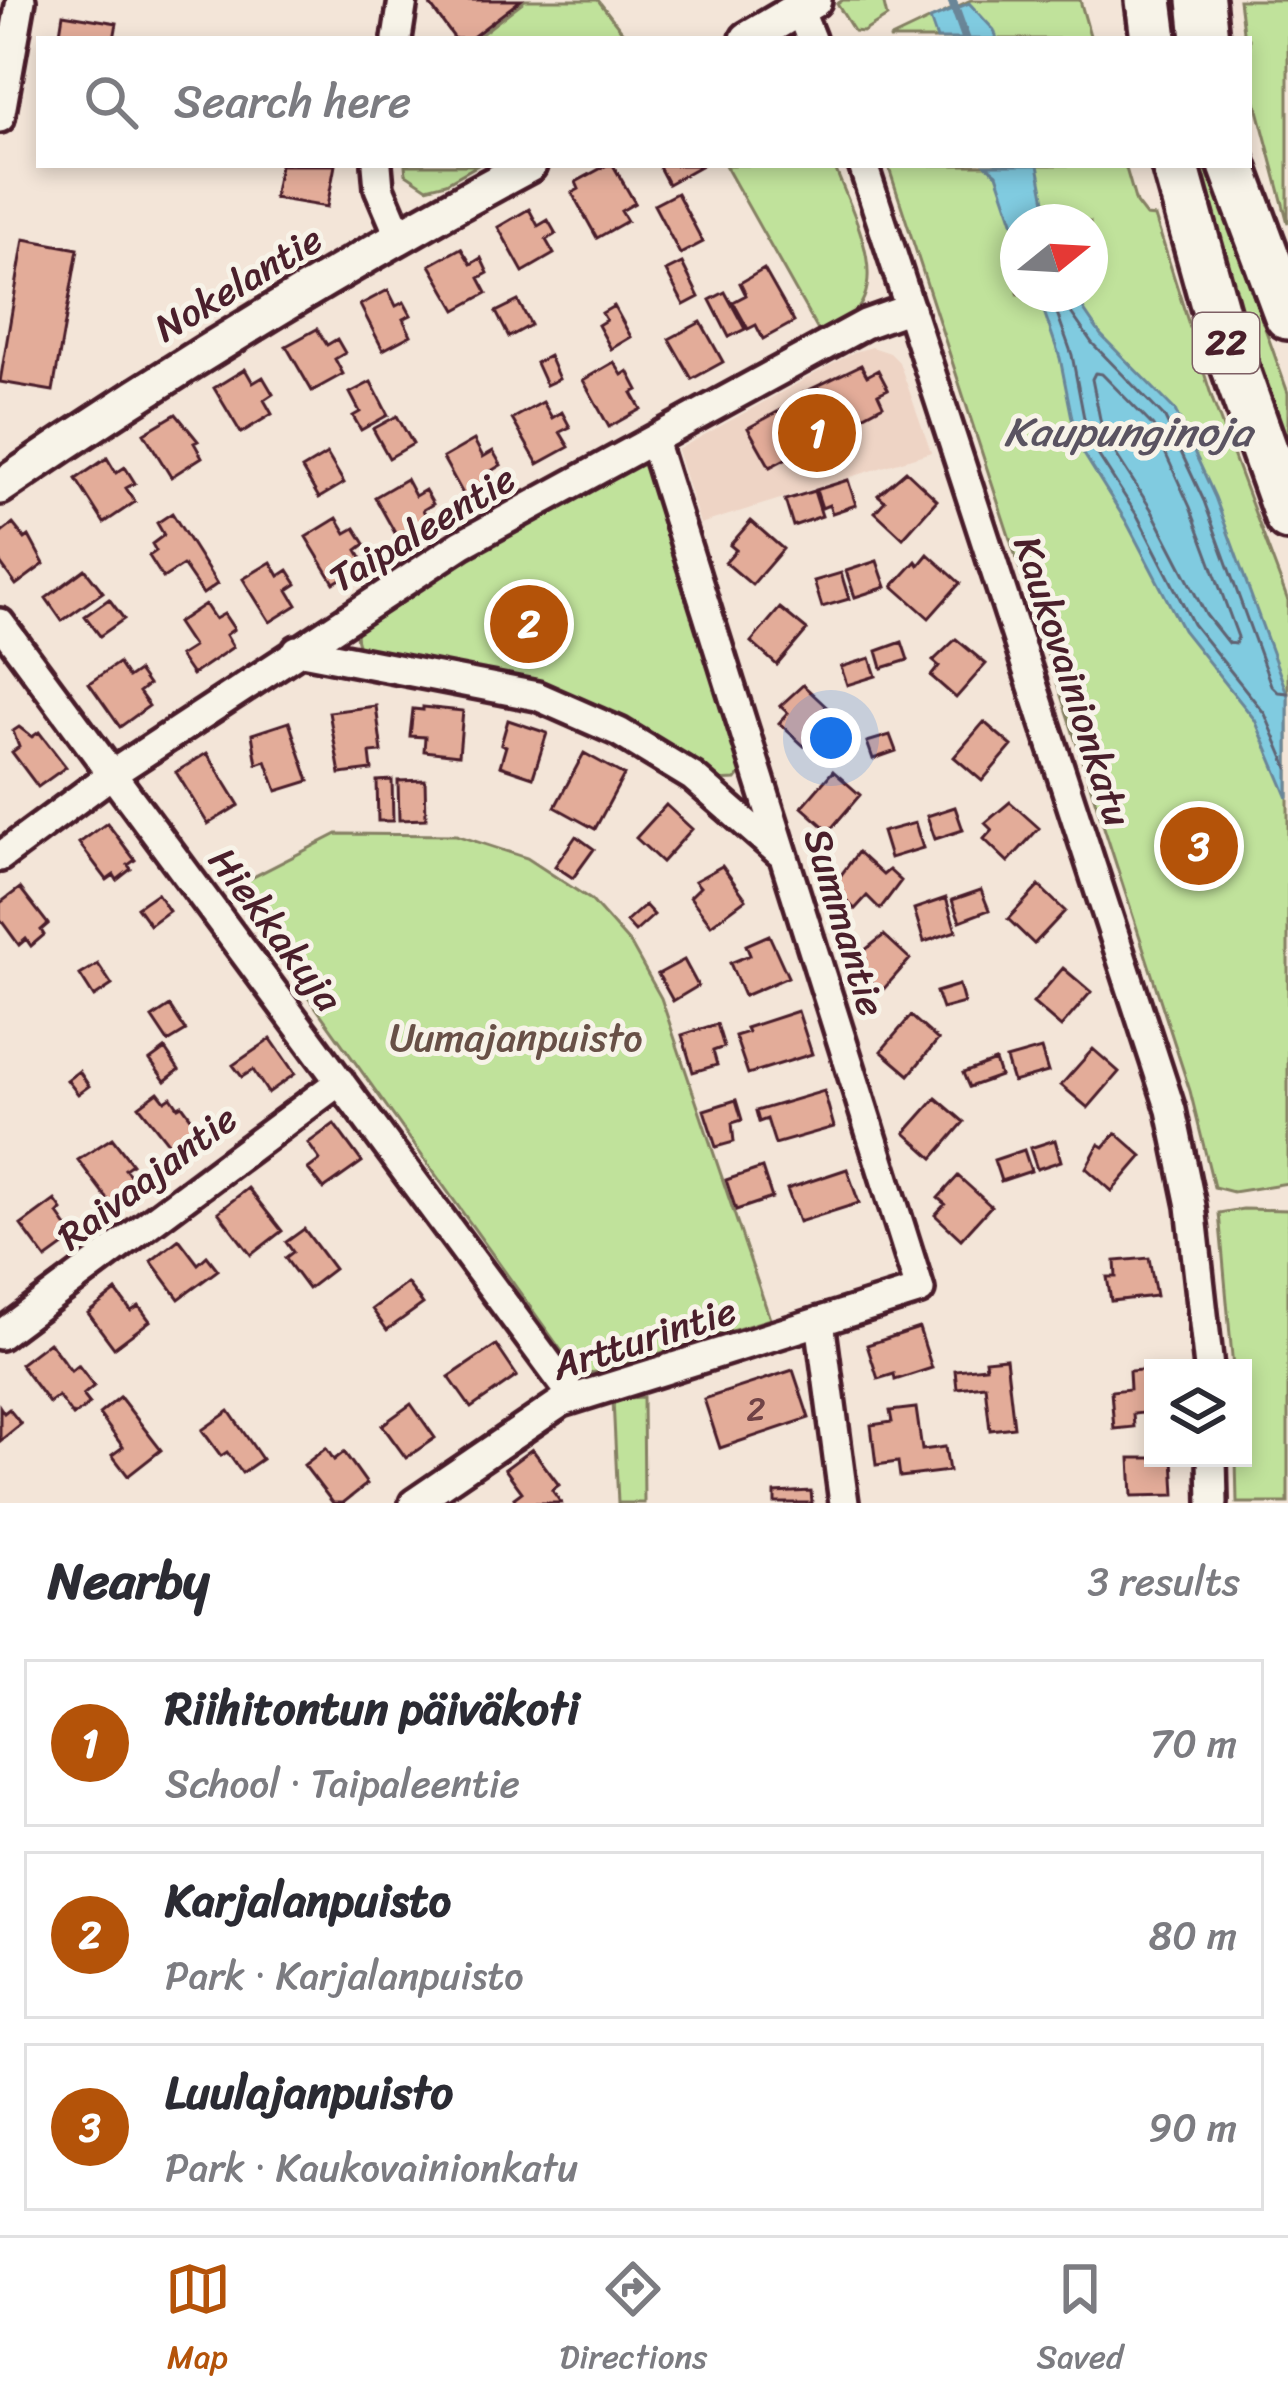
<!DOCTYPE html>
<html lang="en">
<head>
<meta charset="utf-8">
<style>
  body { margin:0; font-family:Sriracha,sans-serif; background:#f2f2f3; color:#2b2b33 }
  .controls { position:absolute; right:36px; bottom:36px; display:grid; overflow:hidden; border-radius:0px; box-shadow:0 6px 18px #0003 }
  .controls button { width:108px; height:108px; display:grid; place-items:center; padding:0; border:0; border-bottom:3px solid #e1e1e2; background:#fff; color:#2b2b33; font:60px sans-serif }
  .compass { position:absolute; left:1000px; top:204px; width:108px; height:108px; border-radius:50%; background:#fff; box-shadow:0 6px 18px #0003; rotate:72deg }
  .you { position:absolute; left:831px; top:738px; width:42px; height:42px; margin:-30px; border:9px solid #fff; border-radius:50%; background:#1a73e8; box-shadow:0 0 0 18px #1a73e833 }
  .badge { display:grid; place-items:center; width:78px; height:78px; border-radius:50%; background:#b45309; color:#fff; font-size:39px; font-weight:700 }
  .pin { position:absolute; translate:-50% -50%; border:6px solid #fff; box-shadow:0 3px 12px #0006 }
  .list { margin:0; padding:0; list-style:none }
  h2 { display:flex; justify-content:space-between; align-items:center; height:156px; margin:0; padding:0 48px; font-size:51px }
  h2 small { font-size:39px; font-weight:400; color:#7c7c81 }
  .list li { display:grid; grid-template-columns:78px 1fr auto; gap:36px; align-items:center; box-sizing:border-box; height:168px; margin:0 24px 24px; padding:0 24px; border:3px solid #e1e1e2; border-radius:0px }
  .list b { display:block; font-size:45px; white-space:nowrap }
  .list p { margin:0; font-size:39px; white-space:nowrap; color:#7c7c81 }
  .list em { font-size:39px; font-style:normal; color:#7c7c81 }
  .icon { flex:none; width:66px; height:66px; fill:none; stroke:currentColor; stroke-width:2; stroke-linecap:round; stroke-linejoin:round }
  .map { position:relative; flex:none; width:1288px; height:1503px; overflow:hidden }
  .search { position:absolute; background:#fff; box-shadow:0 6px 18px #0003; left:36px; right:36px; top:36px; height:132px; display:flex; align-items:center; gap:30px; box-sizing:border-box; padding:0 42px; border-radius:0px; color:#7c7c81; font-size:45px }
  .sheet { height:732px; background:#fff }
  nav { display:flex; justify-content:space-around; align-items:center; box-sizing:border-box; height:168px; border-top:3px solid #e1e1e2; background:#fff; font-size:33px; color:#7c7c81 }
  nav a { display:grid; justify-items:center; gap:6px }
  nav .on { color:#b45309 }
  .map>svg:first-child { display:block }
  .built { fill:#eed4c5 }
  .green { fill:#c0e29b; stroke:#858063; stroke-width:3; fill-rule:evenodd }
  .water { fill:#80cbe0; stroke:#6a8698; stroke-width:3 }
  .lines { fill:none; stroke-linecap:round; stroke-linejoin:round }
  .shore { stroke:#606473; stroke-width:3 }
  .stream { stroke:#6a8698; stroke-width:9 }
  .building { fill:#e3ac99; stroke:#4a1f2b; stroke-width:3 }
  .minor-casing { stroke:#4a1f2b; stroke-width:36 }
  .tertiary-casing { stroke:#4a1f2b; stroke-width:42 }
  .trunk-casing { stroke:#4a1f2b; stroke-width:54 }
  .minor { stroke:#f7f3e8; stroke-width:27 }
  .tertiary { stroke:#f7f3e8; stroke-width:33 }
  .trunk { stroke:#f7f3e8; stroke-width:45 }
  .labels { text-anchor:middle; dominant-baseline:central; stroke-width:10; stroke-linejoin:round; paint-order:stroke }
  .number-label { font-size:33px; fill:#704246 }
  .shield { fill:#f7f3e8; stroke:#7e5f64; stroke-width:3 }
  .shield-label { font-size:36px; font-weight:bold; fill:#4a1f2b }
  .street-label { font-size:39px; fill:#4a1f2b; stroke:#f7f3e8 }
  .park-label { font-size:39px; fill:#685047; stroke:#f7f3e8 }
  .water-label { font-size:42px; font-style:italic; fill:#5a5361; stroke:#f7f3e8 }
</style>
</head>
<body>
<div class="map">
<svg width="1288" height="1503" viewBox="0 0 1288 1503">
  <rect width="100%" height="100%" fill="#f3e5d8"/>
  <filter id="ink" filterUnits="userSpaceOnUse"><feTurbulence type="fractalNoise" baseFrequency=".00833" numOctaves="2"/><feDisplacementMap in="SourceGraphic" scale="24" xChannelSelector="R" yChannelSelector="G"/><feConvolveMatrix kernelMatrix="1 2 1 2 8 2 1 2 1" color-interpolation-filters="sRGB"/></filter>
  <g filter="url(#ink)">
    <!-- built -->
    <path class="built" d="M872,347L890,353L899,362L931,452L700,524L677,450L854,352Z"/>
    <!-- green -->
    <path class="green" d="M525,0H598L628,39H606L602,34L593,39H475Z
      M843,0H883L887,17L863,32L854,31L837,4Z
      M971,0H1080L1091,39H889Z
      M1239,0H1288V223L1249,76V39H1244Z
      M405,165H478L446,183L427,188L406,174Z
      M725,165H834C849,206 891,280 852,315C843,323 830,328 820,334Z
      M888,165H1125L1136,203L1146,216L1155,217L1213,401L1288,601V1183L1233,1192L1214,1187L1190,1091ZM1018,222H1090V294H1018Z
      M1192,165H1207L1288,393V465L1253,371Z
      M642,458L648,462L741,757L742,772L736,780L715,781L667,748L363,653C353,639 355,631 363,617Z
      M337,834L456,835L527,858L591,900L632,946L661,998L770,1319L600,1372L583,1373L571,1364L259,928L226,891Z
      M1243,1209L1288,1210V1503H1237L1236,1458H1243V1368H1233L1219,1213Z
      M643,1397L644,1503H618L613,1399Z"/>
    <!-- water -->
    <path class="water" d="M969,3L994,30L997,39H937L930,19Z
      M986,165H1038L1049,222H1018V236L997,174Z
      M1038,294H1073L1101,335L1175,410L1215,497L1288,696V798L1255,720L1183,630L1127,523L1077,443L1060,358Z"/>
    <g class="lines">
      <!-- shore -->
      <path class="shore" d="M1095,373L1102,374L1153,426L1190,507L1238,637L1235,644L1228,643L1206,615L1151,509L1103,434L1092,379Z
        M1288,693L1278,692L1271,685L1204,501L1165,418L1092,343L1067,307L1060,306L1057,313L1072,355L1088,439L1138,517L1193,624L1265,714L1288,768"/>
      <!-- stream -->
      <path class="stream" d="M952,0L966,39"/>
    </g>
    <!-- building -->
    <path class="building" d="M437,0H521L470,39H455L430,5Z
      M63,14L117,23L114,39H59Z
      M280,165H335L327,207L274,198Z
      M607,165H613L635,203L621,211L627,221L597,238L572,193L579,189L576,182Z
      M658,165H702L668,184Z
      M677,193L703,242L680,254L654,205Z
      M529,209L538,226L548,220L556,234L546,240L554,254L523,272L498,227Z
      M24,239L78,249L53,391L0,382Z
      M461,248L471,264L481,258L488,273L479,278L487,293L456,310L430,265Z
      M682,263L699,297L684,305L666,271Z
      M764,269L794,322L763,339L756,325L748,329L733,302L746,295L740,283Z
      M388,290L396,306L404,302L411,315L403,319L411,335L383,350L360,305Z
      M725,292L745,329L729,337L710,300Z
      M518,301L531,325L509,337L496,312Z
      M614,306L631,337L611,349L598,325L606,320L602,313Z
      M701,322L723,362L692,379L669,339Z
      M317,329L327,345L337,339L345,353L335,359L343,374L312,391L286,346Z
      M549,356L559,379L546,385L536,363Z
      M614,362L622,375L628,371L638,390L632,393L641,409L609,427L583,380Z
      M861,365L867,376L878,370L888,389L878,394L883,405L835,431L838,438L820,448L817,442L770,467L748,428L801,399L799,395Z
      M245,369L253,383L263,377L273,394L264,400L272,414L241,433L214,388Z
      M371,382L388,415L361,430L353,416L360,412L350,393Z
      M543,402L552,418L562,412L570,427L560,432L569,447L538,464L512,419Z
      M176,414L198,441L194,443L202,457L171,477L144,433Z
      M397,416L413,444L389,458L373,429Z
      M474,440L483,457L493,451L501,465L491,471L499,485L468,503L443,458Z
      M327,454L344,483L319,498L302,469Z
      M107,458L116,473L125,467L135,483L126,488L135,502L104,523L76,479Z
      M906,471L937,500L903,538L875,512L885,501L878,495Z
      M406,479L415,496L425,490L433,504L423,510L431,524L400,542L375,497Z
      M848,480L856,505L832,513L829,505L822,508L816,490Z
      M814,491L822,516L793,526L785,500Z
      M172,513L217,584L203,594L183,565L163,578L149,556L156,551L152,544L164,535L157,523Z
      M337,518L346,533L355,528L365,544L357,550L365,564L334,583L306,537Z
      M751,521L783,549L752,585L725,562L736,550L730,545Z
      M13,524L25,539L29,536L44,564L16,585L0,563V534Z
      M928,554L960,583L929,618L893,586L916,561L919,565Z
      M877,561L886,587L855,597L846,571Z
      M271,562L279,576L288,570L297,584L288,590L297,605L270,622L243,579Z
      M85,569L103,592L62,621L46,598Z
      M841,573L849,599L822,607L814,581Z
      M109,599L124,619L100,636L85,616Z
      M205,604L215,619L224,614L234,629L226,635L233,647L192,675L179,656L193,647L177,623Z
      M780,608L807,630L777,665L751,642Z
      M956,639L986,664L956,698L931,676L939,666L933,661Z
      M902,642L908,660L882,668L877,651Z
      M870,658L876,676L847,685L841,667Z
      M118,663L128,678L138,671L148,685L139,692L149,706L120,727L89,683Z
      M803,685L833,713L804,746L779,723L788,713L780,706Z
      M376,706L382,752L370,753L372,770L340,774L329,712Z
      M423,707L463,711L459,755L424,751L425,737L410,736L413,709L423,710Z
      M508,720L547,733L533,777L500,766L506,746L501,744Z
      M289,722L309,781L277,791L266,761L257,764L252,734Z
      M984,722L1012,746L982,781L954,757Z
      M19,727L32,737L39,732L66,767L38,787L12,752L19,747L13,731Z
      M890,735L896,751L873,759L867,742Z
      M207,753L239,805L208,824L176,772Z
      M584,753L624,775L595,829L555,807Z
      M833,771L860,795L829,831L802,807Z
      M392,780L393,821H378L377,781Z
      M425,780L426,819L399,820L398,781Z
      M1010,802L1039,828L1008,862L984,839L992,830L985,823Z
      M666,805L692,829L662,862L636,838Z
      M955,807L963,830L935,839L927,816Z
      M107,823L135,860L128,865L131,869L117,880L114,875L107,880L79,843Z
      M915,823L923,848L890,858L882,832Z
      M576,836L594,849L573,878L555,866Z
      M858,852L883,875L889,870L901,881L880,909L867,896L855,909L832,887Z
      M722,866L746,899L711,925L690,897L700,887L695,881Z
      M1039,886L1065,911L1034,944L1008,919Z
      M20,888L48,924L41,930L44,935L31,946L26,939L19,945L0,919V903Z
      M981,890L989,910L960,921L952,900Z
      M157,893L169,911L150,925L137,907Z
      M946,898L956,931L924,942L914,909Z
      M645,905L654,915L635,932L626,922Z
      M769,935L788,977L744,996L730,963L750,955L746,945Z
      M884,935L910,959L882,991L857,969L866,959L860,954Z
      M684,960L698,986L673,1001L658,974Z
      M98,964L112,985L94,997L80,975Z
      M1063,968L1091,992L1061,1027L1033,1003Z
      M959,985L964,1003L942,1009L936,992Z
      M170,1006L186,1031L168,1042L152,1018Z
      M798,1011L812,1054L748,1074L735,1036L748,1032L746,1028Z
      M911,1016L938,1040L909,1075L881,1051Z
      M717,1024L724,1047L713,1051L717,1065L693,1072L682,1035Z
      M271,1039L295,1074L268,1093L253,1070L242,1077L233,1065Z
      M165,1049L179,1070L165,1081L150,1060Z
      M1041,1049L1048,1072L1013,1082L1006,1059Z
      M1093,1049L1119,1072L1088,1108L1061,1085Z
      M995,1061L1000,1076L969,1087L963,1073Z
      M79,1071L89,1086L78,1094L67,1080Z
      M824,1091L834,1127L775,1144L767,1119L759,1122L756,1111Z
      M158,1092L165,1101L171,1097L178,1107L182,1105L207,1139L180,1158L139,1106Z
      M936,1098L964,1122L933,1158L905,1133Z
      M736,1100L742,1120L732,1123L734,1142L716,1147L704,1110Z
      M334,1124L362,1162L324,1189L308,1169L320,1160L308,1143Z
      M1116,1133L1142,1156L1112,1191L1086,1168L1099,1144L1104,1147Z
      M112,1138L132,1164L125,1169L140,1188L114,1208L78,1160Z
      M1055,1140L1061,1161L1037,1169L1030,1148Z
      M1024,1150L1031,1171L1001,1181L994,1160Z
      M762,1168L772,1198L736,1210L726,1180Z
      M847,1169L859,1203L799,1222L787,1189Z
      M958,1176L991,1206L961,1239L935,1215L945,1204L938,1198Z
      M248,1188L282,1231L251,1255L218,1212Z
      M55,1200L62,1210L58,1214L75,1238L46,1259L21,1225Z
      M304,1229L334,1269L308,1289L285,1258L293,1252L286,1242Z
      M179,1239L198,1264L207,1256L218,1270L179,1299L151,1261Z
      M1149,1258L1156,1296L1111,1301L1107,1277H1116L1115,1261Z
      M407,1283L423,1304L387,1330L372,1309Z
      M116,1291L131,1311L139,1306L150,1321L114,1348L88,1313Z
      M919,1328L932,1368L895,1380L894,1374L878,1379L867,1345Z
      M49,1342L71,1371L78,1365L94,1386L83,1395L90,1404L73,1416L58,1396L49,1403L20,1364Z
      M496,1345L517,1376L471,1408L449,1377Z
      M1006,1358L1014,1427L990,1430L985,1385L957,1388L955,1370L986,1367L985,1360Z
      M1153,1369V1412L1133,1414L1134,1427L1114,1429L1111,1391L1130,1389L1129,1371Z
      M793,1370L809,1418L720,1448L704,1399Z
      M120,1397L161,1450L128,1476L112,1455L123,1447L99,1414Z
      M411,1404L435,1438L406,1458L382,1425Z
      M0,1407L4,1413L9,1409L21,1424L0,1441Z
      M916,1408L922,1450L945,1447L949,1471L900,1477L898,1462L876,1465L871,1425L892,1422L890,1411Z
      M229,1411L262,1459L242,1473L227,1452L221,1456L202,1430Z
      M326,1448L334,1460L344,1452L367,1484L343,1503H333L304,1465Z
      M532,1449L559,1485L552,1490L561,1503H517L514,1498L522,1492L505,1469Z
      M1130,1458H1173L1175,1495L1132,1496Z
      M811,1491L812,1503H775V1493Z"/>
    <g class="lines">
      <defs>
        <path id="minor" d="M799,9L811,39
          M397,39L403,0
          M0,118L21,0
          M377,165L379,188L399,235
          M863,165L1171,1110L1191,1206L1209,1368
          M0,623L574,1398
          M297,650L537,696L619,732L693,777L780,853
          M0,857L112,774L462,544L865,324L910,308
          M820,1321L844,1503
          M0,1335L340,1081
          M1212,1458L1213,1503
          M414,1503L562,1402L920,1290L653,440"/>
        <path id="tertiary" d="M748,39L814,0
          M0,487C171,370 347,263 529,165"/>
        <path id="trunk" d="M1149,0L1154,39
          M1201,0L1205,39
          M1175,165L1219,323L1288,517
          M1232,165L1288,316"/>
      </defs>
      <!-- minor casing -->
      <use href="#minor" class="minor-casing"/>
      <!-- tertiary casing -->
      <use href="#tertiary" class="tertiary-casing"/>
      <!-- trunk casing -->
      <use href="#trunk" class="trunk-casing"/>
      <!-- minor -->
      <use href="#minor" class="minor"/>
      <!-- tertiary -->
      <use href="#tertiary" class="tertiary"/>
      <!-- trunk -->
      <use href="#trunk" class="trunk"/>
    </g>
  </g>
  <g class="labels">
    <!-- number labels -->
    <g class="number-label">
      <text x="756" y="1409">2</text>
    </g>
    <!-- shield labels -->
    <rect class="shield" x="1193" y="313" width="66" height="60" rx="9"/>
    <g class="shield-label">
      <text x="1226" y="343">22</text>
    </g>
    <!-- street labels -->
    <g class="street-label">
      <text transform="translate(238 283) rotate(-31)">Nokelantie</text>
      <text transform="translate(422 528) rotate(-31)">Taipaleentie</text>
      <text transform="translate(1073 681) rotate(72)">Kaukovainionkatu</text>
      <text transform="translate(845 922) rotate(73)">Summantie</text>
      <text transform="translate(276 929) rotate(53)">Hiekkakuja</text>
      <text transform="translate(147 1177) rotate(-37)">Raivaajantie</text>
      <text transform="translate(644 1338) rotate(-18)">Artturintie</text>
    </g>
    <!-- park labels -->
    <g class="park-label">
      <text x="516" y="1037">Uumajanpuisto</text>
    </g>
    <!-- water labels -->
    <g class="water-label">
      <text x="1128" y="432">Kaupunginoja</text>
    </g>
  </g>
</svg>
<div class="controls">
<button><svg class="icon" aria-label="layers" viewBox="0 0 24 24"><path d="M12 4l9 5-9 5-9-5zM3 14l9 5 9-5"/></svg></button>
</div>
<svg class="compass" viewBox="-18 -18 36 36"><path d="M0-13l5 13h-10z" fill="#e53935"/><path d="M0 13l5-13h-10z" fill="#7c7c81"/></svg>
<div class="you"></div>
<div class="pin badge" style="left:817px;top:433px">1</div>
<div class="pin badge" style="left:529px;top:624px">2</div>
<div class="pin badge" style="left:1199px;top:846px">3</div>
<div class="search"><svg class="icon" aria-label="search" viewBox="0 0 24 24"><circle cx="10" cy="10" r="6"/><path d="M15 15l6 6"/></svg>Search here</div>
</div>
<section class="sheet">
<h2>Nearby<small>3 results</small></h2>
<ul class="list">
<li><span class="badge">1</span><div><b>Riihitontun päiväkoti</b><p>School · Taipaleentie</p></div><em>70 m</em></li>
<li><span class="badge">2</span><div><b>Karjalanpuisto</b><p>Park · Karjalanpuisto</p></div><em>80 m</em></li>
<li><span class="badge">3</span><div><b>Luulajanpuisto</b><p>Park · Kaukovainionkatu</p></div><em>90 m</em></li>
</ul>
</section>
<nav>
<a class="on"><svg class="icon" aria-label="map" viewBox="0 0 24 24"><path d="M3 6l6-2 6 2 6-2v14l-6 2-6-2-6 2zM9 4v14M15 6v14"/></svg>Map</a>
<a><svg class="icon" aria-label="directions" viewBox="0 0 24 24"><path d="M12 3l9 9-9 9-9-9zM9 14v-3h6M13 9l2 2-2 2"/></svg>Directions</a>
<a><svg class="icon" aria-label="saved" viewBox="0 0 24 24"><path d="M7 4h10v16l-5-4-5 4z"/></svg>Saved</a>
</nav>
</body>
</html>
